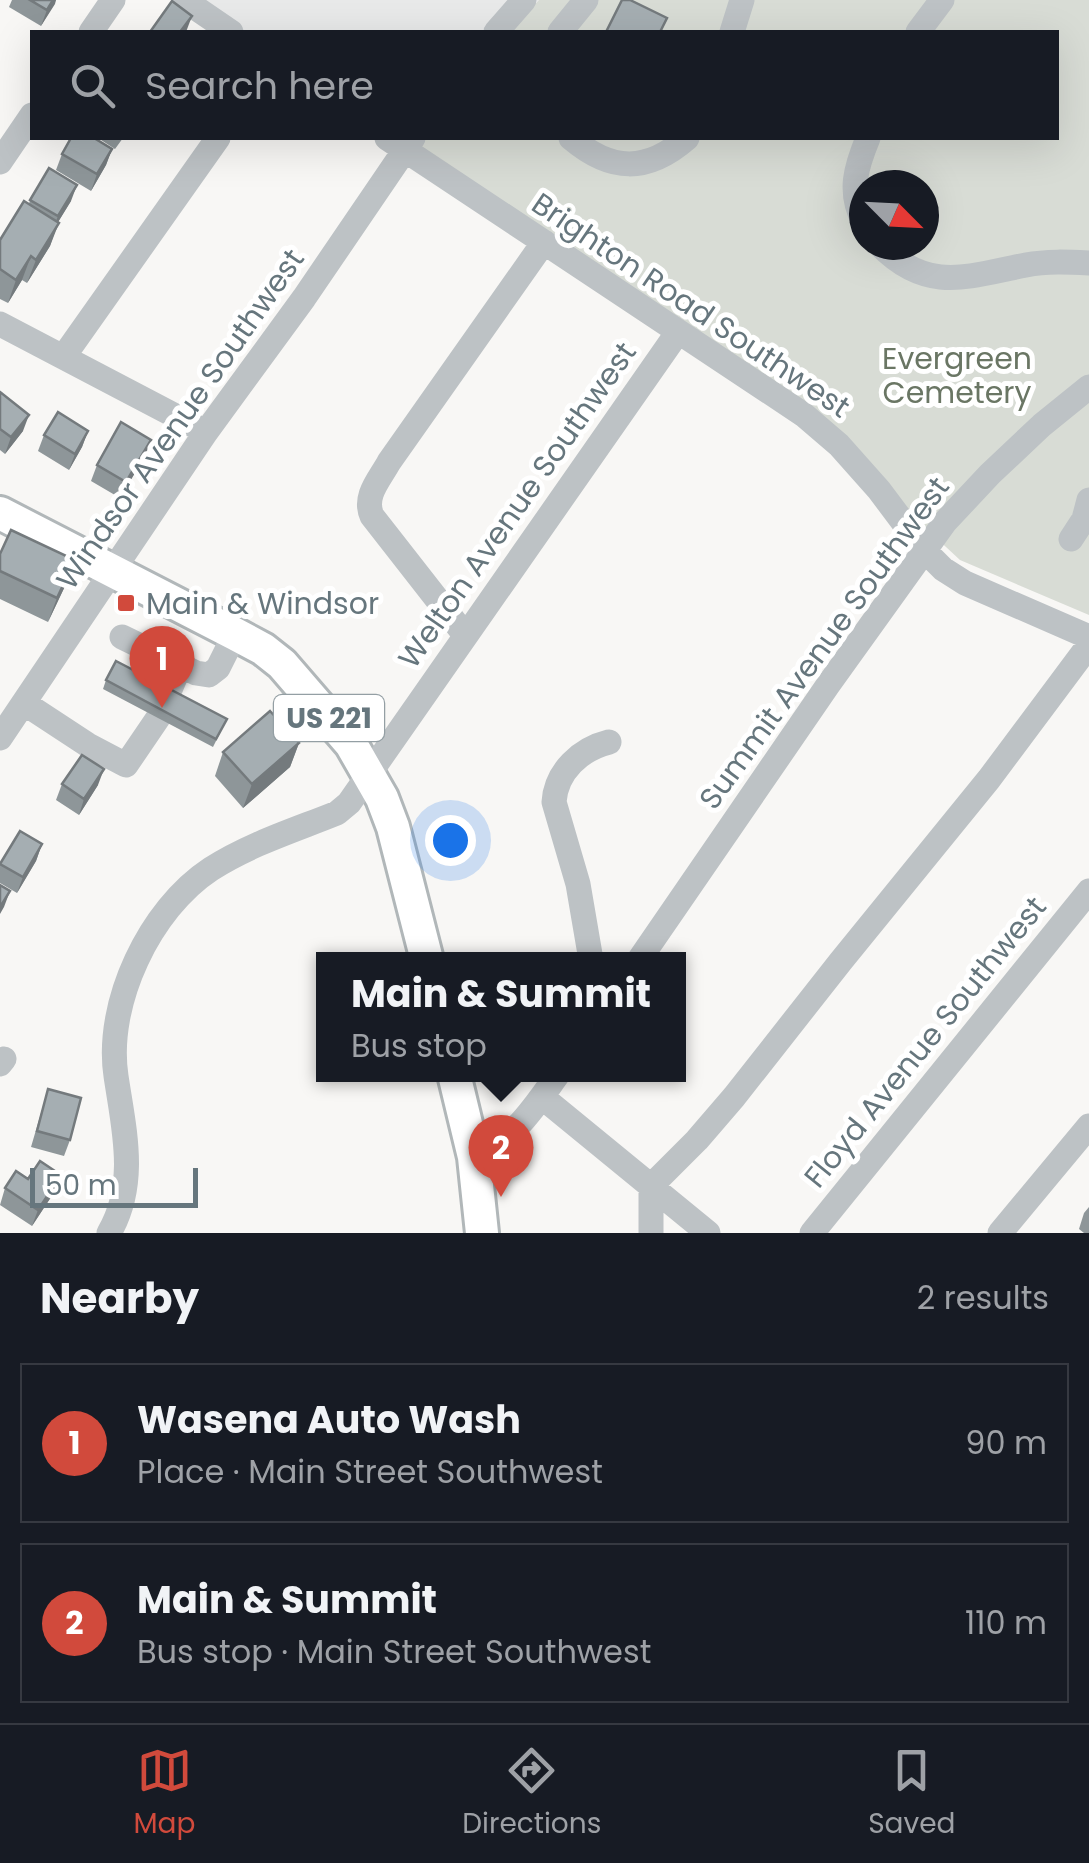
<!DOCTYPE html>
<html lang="en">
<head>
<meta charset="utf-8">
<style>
  body { margin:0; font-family:Poppins,sans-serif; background:#242831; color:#f1f3f6 }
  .compass { position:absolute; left:849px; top:170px; width:90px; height:90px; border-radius:50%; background:#171b24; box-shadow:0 10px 40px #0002; rotate:114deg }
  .scale { position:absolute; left:30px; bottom:25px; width:168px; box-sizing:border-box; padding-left:10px; border:5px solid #66767d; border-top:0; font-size:28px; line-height:35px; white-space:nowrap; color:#66767d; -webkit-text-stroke:8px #fff; paint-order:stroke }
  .you { position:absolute; left:450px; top:840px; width:35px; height:35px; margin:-25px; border:8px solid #fff; border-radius:50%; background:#1a73e8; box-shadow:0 0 0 15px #1a73e833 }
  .badge { display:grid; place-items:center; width:65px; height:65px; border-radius:50%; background:#d14a3c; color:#fff; font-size:32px; font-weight:700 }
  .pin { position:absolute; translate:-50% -82px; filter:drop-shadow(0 2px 5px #0008) }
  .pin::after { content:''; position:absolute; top:52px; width:35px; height:30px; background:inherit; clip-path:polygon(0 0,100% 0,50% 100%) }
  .popup { position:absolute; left:316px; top:952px; width:370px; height:130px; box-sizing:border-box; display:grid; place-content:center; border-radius:0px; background:#171b24; filter:drop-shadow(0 2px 8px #0005); font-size:32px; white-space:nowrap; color:#9ea1a6 }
  .popup b { font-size:38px; color:#f1f3f6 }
  .popup::after { content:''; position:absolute; left:50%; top:100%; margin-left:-20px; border:20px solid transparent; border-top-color:#171b24 }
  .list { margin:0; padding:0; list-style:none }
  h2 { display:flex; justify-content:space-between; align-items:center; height:130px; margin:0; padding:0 40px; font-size:42px }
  h2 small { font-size:32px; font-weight:400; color:#9ea1a6 }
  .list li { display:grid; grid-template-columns:65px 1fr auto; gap:30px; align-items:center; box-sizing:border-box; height:160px; margin:0 20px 20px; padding:0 20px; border:2px solid #363941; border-radius:0px }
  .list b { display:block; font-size:38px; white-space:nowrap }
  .list p { margin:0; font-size:32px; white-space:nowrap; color:#9ea1a6 }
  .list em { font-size:32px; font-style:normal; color:#9ea1a6 }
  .icon { flex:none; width:55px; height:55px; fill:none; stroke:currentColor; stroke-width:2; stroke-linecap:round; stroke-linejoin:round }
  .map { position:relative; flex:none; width:1089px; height:1233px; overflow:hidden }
  .search { position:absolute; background:#171b24; box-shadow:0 10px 40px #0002; left:30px; right:30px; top:30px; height:110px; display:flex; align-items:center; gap:25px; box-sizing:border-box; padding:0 35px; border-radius:0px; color:#9ea1a6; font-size:38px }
  .sheet { height:490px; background:#171b24 }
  nav { display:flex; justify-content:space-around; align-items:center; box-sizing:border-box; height:140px; border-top:2px solid #363941; background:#171b24; font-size:28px; color:#9ea1a6 }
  nav a { display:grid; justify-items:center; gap:5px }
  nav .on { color:#d14a3c }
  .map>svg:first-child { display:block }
  .built { fill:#e8e9e9 }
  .green { fill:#d8dcd5; fill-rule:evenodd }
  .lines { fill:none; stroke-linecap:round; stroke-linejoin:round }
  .major-casing { stroke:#b1b7b9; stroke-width:38 }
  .minor { stroke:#bdc2c5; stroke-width:25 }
  .major { stroke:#fff; stroke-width:32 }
  .wall { fill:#8e9699 }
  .shaded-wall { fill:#747a7d }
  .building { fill:#a5aeb2; stroke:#747a7d; stroke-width:2.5 }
  .poi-dot { fill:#d14a3c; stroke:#fff; stroke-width:4 }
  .labels { text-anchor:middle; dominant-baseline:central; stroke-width:10; stroke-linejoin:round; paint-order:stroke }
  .shield { fill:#fff; stroke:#949fa4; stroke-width:2.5 }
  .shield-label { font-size:28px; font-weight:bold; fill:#66767d }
  .street-label { font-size:30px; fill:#66767d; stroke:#fff }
  .park-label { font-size:30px; fill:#6a7664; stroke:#fff }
  .poi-label { font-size:30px; fill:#66767d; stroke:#fff; text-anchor:start }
</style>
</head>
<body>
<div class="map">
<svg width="1089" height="1233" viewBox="0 0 1089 1233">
  <rect width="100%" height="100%" fill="#f8f7f5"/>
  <!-- built -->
  <path class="built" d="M185,0H539L509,32H233Z"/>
  <!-- green -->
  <path class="green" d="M539,0H1089V615L960,560L804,415L404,149L415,138H1056V32H509ZM864,185H924V245H864Z"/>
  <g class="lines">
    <defs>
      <path id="major" d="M0,513L235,634L263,649L282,664L351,744L382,798L393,827L427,960
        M454,1074L474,1157L482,1233"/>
    </defs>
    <!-- major casing -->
    <use href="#major" class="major-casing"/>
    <!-- minor -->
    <path class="minor" d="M184,0L231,32
      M91,32L113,0
      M496,32L524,0
      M560,32L586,0
      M732,32L742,0
      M918,32L942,0
      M387,138L804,415L839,445L879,490L924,550L943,569L965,583L1089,637
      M571,138C611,172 647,173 687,138
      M0,162L32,115
      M864,222C848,192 856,167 868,138
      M880,245C928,294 969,276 1026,265C1047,261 1068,262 1089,263
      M0,324L206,432
      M64,356L218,138
      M1071,539L1084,519L1089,500
      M465,635L372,516C363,496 380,479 389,462L544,242
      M122,637L196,673L209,675L218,668L235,634
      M24,703L88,745L126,765L158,718L180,666
      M0,738L206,432L304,298L413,138
      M591,960L578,884L554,802C556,771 581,749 609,742
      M639,960L828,685L945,522L990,474L1042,425L1089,387
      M0,1064L4,1059
      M542,1097L708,1233
      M474,1157C517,1135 530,1113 558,1074
      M109,1233C138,1183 124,1130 116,1076C105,1003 150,909 211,869C250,844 295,830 337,813L349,803L678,332
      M651,1233V1186L697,1140L734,1097L841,961L989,779L1089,645
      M812,1233L1089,891
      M1000,1233L1089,1126"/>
    <!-- major -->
    <use href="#major" class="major"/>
  </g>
  <!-- wall -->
  <path class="wall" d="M12,0H56L41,26L9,7Z
    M98,138H123L115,149Z
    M112,149L106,165L91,191L56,170L62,154Z
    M30,200L71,201L58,222L50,246L27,283L22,280L8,303L0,299V240L29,204Z
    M0,392L23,431L5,454L0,450Z
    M88,431L82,447L69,470L38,451L44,435Z
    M145,456L120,498L91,481L97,465Z
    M0,554L75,560L66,584L48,622L0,599Z
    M106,680L227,719L213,747L103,689Z
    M299,743L290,767L243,808L215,776L223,752Z
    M62,784L98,785L79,815L56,800Z
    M20,831L42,844L36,861L17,893L0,883V865Z
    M48,1089L70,1140L64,1156L31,1147Z
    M28,1179L55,1191L32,1226L0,1205L5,1188Z
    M1089,1207V1233H1084L1079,1229L1084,1213Z"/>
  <!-- shaded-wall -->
  <path class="shaded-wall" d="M53,0H56L55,4L41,26L47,10Z
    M192,16L186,32H180Z
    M112,149L106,165L91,191L97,174Z
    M77,185L71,201L52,232L58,216Z
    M59,223L50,246L27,283L36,260Z
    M31,256L22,280L8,303L16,280Z
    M29,415L23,431L5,454L11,437Z
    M88,431L82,447L69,470L75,454Z
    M151,440L145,456L120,498L126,482Z
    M75,560L66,584L48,622L57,598Z
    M299,743L290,767L243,808L252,784Z
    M104,769L98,785L79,815L84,799Z
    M42,844L36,861L17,893L23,877Z
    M10,891L4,907L0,914V907Z
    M61,1175L55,1191L32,1226L38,1210Z"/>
  <!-- building -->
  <path class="building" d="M30,0H53L47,10Z
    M622,0H630L667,18L660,32H606Z
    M172,1L192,16L180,32H150Z
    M71,138H94L112,149L97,174L62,154Z
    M49,168L77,185L58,216L30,200Z
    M24,201L59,223L36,260L31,256L16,280L0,269V240Z
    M0,392L29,415L11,437L0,429Z
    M58,412L88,431L75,454L44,435Z
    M121,422L151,440L126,482L97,465Z
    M11,530L75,560L57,598L0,571V554Z
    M116,661L227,719L216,739L106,680Z
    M270,711L299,743L252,784L223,752Z
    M82,755L104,769L84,799L62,784Z
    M20,831L42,844L23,877L0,864Z
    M0,885L10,891L0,907Z
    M48,1089L81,1098L70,1140L37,1131Z
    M40,1161L61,1175L38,1210L5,1188L16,1171L28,1179Z"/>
  <!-- markers -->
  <rect class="poi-dot" x="116" y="593" width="20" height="20" rx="5"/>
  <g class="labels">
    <!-- shield labels -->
    <rect class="shield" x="274" y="695" width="110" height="46" rx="8"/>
    <g class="shield-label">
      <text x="329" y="718">US 221</text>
    </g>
    <!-- street labels -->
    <g class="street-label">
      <text transform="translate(691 305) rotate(34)">Brighton Road Southwest</text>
      <text transform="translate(180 419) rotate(-55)">Windsor Avenue Southwest</text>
      <text transform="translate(517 505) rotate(-55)">Welton Avenue Southwest</text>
      <text transform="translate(824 643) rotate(-54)">Summit Avenue Southwest</text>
      <text transform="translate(925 1042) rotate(-51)">Floyd Avenue Southwest</text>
    </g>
    <!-- park labels -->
    <g class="park-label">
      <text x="957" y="358">Evergreen<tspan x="957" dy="34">Cemetery</tspan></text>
    </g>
    <!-- poi labels -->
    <g class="poi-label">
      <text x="146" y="603">Main &amp; Windsor</text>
    </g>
  </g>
</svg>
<svg class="compass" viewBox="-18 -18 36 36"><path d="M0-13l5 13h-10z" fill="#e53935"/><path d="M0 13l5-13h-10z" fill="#9ea1a6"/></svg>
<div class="scale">50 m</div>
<div class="you"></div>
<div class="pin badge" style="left:162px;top:708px">1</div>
<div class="pin badge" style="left:501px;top:1197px">2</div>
<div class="popup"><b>Main &amp; Summit</b>Bus stop</div>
<div class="search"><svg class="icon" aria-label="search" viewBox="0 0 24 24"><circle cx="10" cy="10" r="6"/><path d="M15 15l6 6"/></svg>Search here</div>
</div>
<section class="sheet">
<h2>Nearby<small>2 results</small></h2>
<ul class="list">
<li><span class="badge">1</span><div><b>Wasena Auto Wash</b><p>Place · Main Street Southwest</p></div><em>90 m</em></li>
<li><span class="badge">2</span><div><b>Main &amp; Summit</b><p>Bus stop · Main Street Southwest</p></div><em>110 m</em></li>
</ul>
</section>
<nav>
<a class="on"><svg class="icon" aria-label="map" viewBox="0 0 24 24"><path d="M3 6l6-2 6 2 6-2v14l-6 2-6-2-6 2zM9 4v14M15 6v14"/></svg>Map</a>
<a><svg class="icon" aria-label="directions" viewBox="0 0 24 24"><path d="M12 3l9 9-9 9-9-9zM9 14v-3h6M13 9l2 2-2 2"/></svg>Directions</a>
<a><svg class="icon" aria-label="saved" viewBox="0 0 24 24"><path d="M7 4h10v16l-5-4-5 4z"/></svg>Saved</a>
</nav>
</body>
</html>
